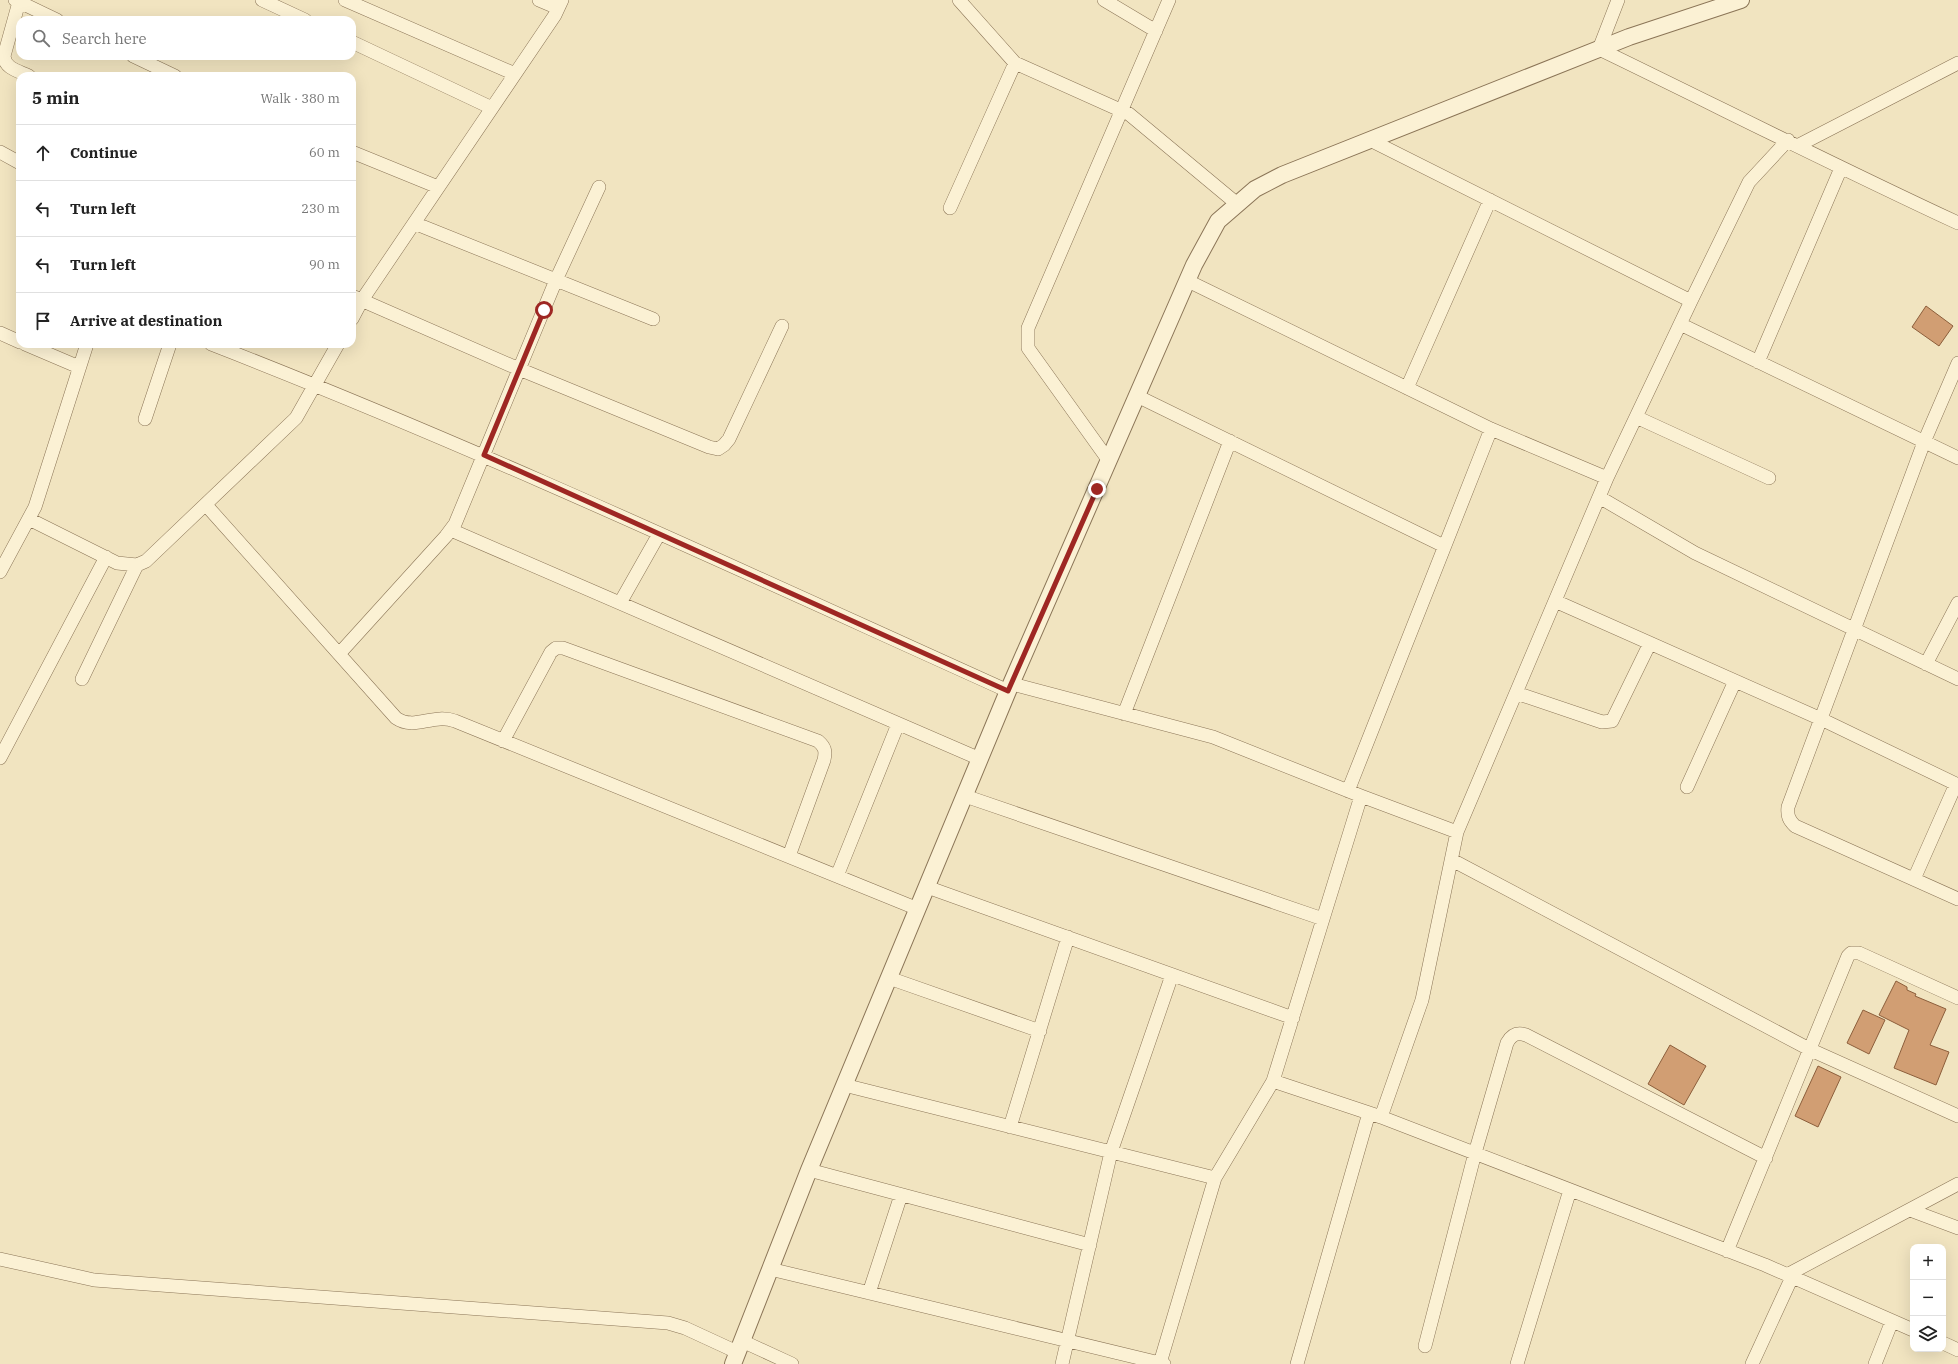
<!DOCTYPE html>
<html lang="en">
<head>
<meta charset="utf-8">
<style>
  body { margin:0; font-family:"IBM Plex Serif",serif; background:#f6f6f6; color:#222 }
  .controls { position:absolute; right:12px; bottom:12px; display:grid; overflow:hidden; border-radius:8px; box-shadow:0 4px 16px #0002 }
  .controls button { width:36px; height:36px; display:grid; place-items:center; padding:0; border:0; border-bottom:1px solid #e0e0e0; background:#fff; color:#222; font:20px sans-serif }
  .stop { position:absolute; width:12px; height:12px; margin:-9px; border:3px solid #9e2723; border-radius:50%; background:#fff }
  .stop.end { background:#9e2723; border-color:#fff; box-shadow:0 1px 4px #0008 }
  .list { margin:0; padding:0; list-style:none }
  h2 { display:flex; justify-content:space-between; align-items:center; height:52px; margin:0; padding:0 16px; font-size:17px }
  h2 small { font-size:13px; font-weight:400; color:#767676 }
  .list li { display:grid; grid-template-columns:26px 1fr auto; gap:12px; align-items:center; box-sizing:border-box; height:56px; padding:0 16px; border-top:1px solid #e0e0e0 }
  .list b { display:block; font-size:15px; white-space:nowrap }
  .list em { font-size:13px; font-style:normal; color:#767676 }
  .icon { flex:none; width:22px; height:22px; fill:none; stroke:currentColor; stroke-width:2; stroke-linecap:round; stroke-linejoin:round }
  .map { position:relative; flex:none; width:1958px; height:1364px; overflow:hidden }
  .search { position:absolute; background:#fff; box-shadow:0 4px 16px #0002; left:16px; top:16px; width:340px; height:44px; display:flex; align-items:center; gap:10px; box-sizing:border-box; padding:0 14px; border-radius:12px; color:#767676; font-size:15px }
  .panel { position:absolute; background:#fff; box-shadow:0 4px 16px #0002; left:16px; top:72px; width:340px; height:276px; border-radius:12px }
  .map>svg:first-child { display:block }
  .building { fill:#d19e73; stroke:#8c5e3b }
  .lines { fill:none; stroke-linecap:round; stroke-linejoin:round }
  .minor-casing { stroke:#8b7557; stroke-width:14 }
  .tertiary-casing { stroke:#8b7557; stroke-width:18 }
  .minor { stroke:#fbf1d4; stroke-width:13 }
  .tertiary { stroke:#fbf1d4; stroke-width:16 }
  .route { stroke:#9e2723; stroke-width:5 }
</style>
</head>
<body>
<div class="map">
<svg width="1958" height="1364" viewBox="0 0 1958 1364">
  <rect width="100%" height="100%" fill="#f1e4c0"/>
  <!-- building -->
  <path class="building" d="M1926,306L1953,326L1939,346L1912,327Z
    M1896,981L1907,987V990L1916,994L1915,996L1946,1009L1930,1045L1949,1052L1936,1085L1894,1068L1909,1030L1879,1015Z
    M1863,1010L1885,1020L1869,1054L1847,1043Z
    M1670,1045L1706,1066L1684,1105L1648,1084Z
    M1818,1066L1841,1077L1818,1127L1795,1116Z"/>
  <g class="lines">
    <defs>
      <path id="minor" d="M15,0L57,20
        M262,0L305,20
        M345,0L515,74
        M539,0L558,8
        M959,0L1015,63L1129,114L1236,203
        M1104,0L1156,31
        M1618,0L1599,49C1719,107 1837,167 1958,223
        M19,2L4,56C5,69 19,71 29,76
        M352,42L492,108
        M133,56L175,76
        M1370,140L1691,301
        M1799,145L1958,63
        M0,152L20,163
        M352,152L438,187
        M950,208L1015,63
        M414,223L653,319
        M1188,281L1491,429L1607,478
        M352,296L519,369L709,447L718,449L724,445L729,439L782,326
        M352,319L362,300L555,15L562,0
        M1680,324L1958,458
        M0,333L20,342
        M25,344L79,367
        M211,344C481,449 744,572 1008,691
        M1758,362L1841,168
        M1958,363L1924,442L1788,807C1787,816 1789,820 1795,826L1958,899
        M1407,388L1490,200
        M1137,396L1444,546
        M1636,417L1769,478
        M145,419L170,344
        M1109,461L1028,348V328L1169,0
        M1599,497L1695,553L1958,679
        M206,505L396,718C415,731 432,713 455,721L918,909
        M29,519L117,563L137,565L146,561L296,418L338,344
        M451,530L980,759
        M0,572L35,507L87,344
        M1555,601L1821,719L1958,785
        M620,603L659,534
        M339,654L446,536L455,524L556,280L599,187
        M1926,664L1958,603
        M82,679L137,565
        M1516,693L1602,722L1612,721L1650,643
        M1124,714L1230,441
        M503,741L551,652L556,648H563L818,741C825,747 826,751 824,760L789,856
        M0,758L106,557
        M1687,787L1735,681
        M1348,791L1491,429
        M965,796L1323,919
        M1457,832L1607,478L1691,301L1749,182L1788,140
        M1452,860L1811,1050L1958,1116
        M837,876L898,724
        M1914,879L1956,784
        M927,887L1293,1018
        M889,978L1040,1031
        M1273,1081L1361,796
        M844,1085L1215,1178L1273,1081L1381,1117L1422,1000L1457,832L1361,796L1213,737L1012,684
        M1381,1117L1765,1265L1913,1330
        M1010,1127L1068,937
        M809,1170L1090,1245
        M1910,1210L1958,1228
        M1727,1251L1848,956L1851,953H1859L1958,998
        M0,1259L94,1280L668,1323L685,1328L737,1352
        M770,1269L1164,1364
        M1787,1275L1958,1184
        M869,1293L901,1195
        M742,1341L792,1364
        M1943,1343L1958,1350
        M1425,1346L1475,1153L1507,1043C1512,1034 1517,1032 1526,1035L1766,1158
        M1160,1363L1215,1178
        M1062,1364L1111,1152L1172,975
        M1297,1364L1369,1113
        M1517,1364L1570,1190
        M1752,1364L1792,1277
        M1875,1364L1892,1321"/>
      <path id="tertiary" d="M733,1364L809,1170L1008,691L1194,265L1218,221L1255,189L1282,175L1629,37L1741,0"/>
    </defs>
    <!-- minor casing -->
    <use href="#minor" class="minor-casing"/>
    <!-- tertiary casing -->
    <use href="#tertiary" class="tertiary-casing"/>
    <!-- minor -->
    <use href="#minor" class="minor"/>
    <!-- tertiary -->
    <use href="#tertiary" class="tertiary"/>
  </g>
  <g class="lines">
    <!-- route -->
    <path class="route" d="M544,310L484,455L1008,691L1097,489"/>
  </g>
</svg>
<div class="controls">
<button>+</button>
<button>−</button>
<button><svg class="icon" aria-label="layers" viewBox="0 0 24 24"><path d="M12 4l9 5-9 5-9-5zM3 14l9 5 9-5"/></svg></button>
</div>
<div class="stop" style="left:544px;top:310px"></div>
<div class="stop end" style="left:1097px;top:489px"></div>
<div class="search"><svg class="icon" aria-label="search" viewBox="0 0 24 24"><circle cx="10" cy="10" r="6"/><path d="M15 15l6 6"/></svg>Search here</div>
<section class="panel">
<h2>5 min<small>Walk · 380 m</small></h2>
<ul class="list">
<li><svg class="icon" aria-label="ahead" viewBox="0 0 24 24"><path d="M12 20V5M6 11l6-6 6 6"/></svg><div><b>Continue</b></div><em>60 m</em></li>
<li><svg class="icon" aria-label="left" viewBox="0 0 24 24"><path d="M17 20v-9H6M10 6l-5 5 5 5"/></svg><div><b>Turn left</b></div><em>230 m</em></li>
<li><svg class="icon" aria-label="left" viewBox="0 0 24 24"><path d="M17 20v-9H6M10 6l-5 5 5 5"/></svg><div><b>Turn left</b></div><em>90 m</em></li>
<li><svg class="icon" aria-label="arrive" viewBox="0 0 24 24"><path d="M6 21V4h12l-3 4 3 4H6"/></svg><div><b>Arrive at destination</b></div></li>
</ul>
</section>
</div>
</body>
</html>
